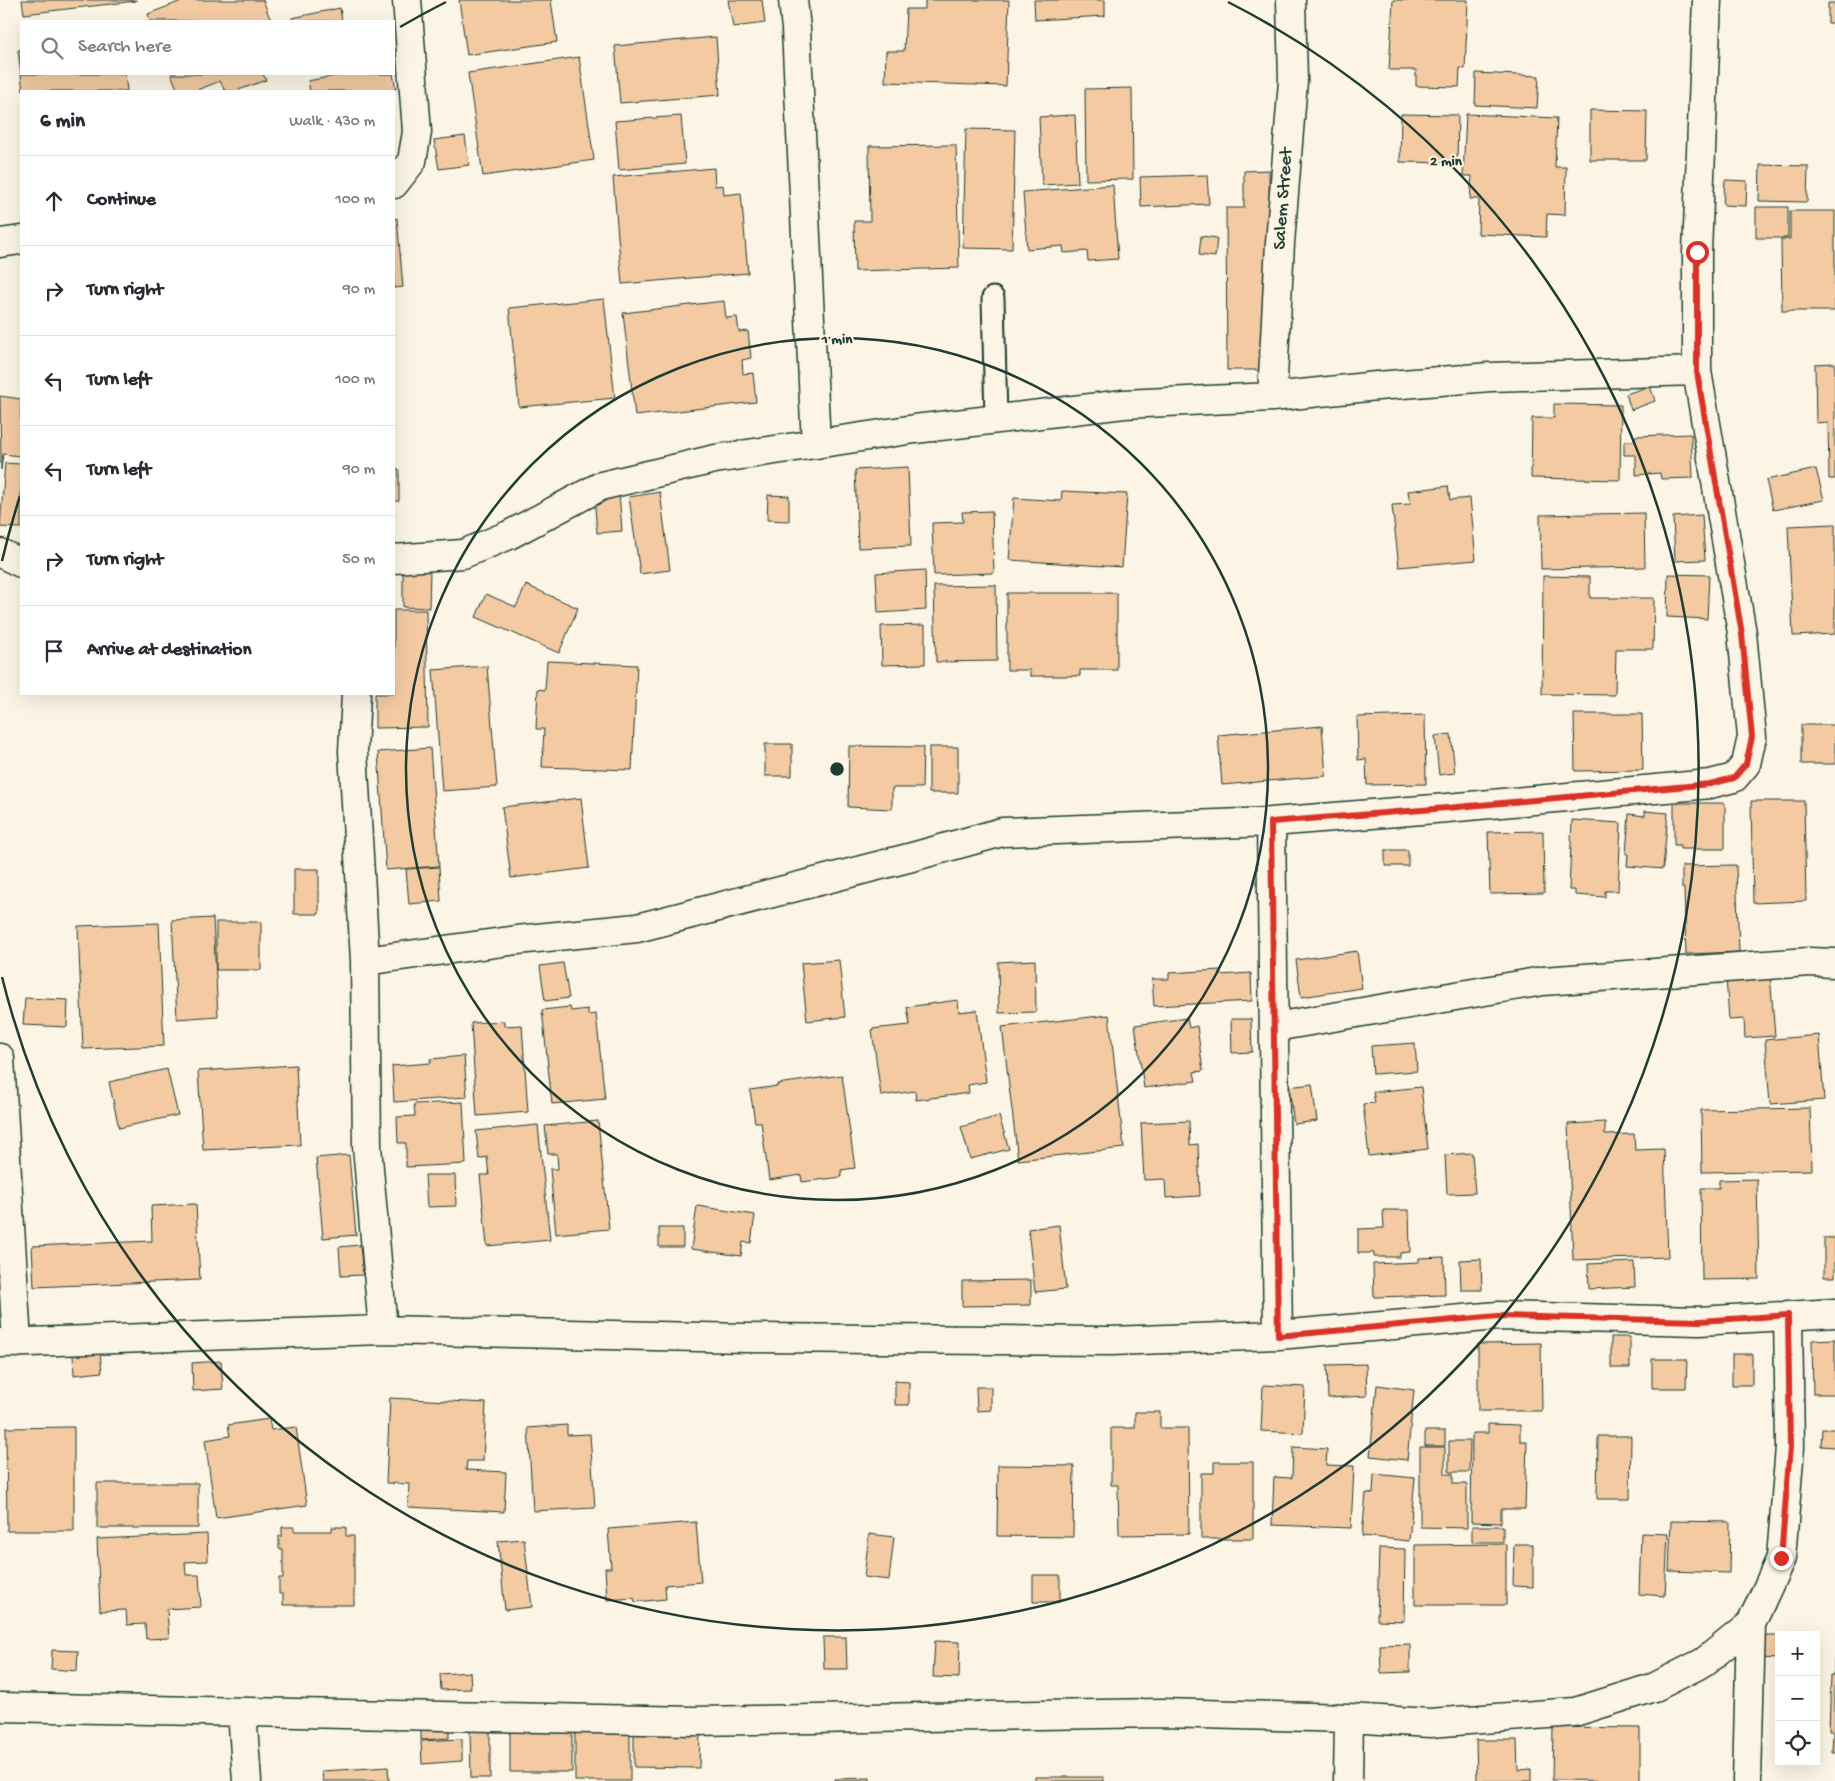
<!DOCTYPE html>
<html lang="en">
<head>
<meta charset="utf-8">
<style>
  body { margin:0; font-family:"Gochi Hand",sans-serif; background:#f2f2f3; color:#2b2b33 }
  .controls { position:absolute; right:15px; bottom:15px; display:grid; overflow:hidden; border-radius:0px; box-shadow:0 5px 20px #0002 }
  .controls button { width:45px; height:45px; display:grid; place-items:center; padding:0; border:0; border-bottom:1px solid #e1e1e2; background:#fff; color:#2b2b33; font:25px sans-serif }
  .stop { position:absolute; width:15px; height:15px; margin:-11px; border:4px solid #d93025; border-radius:50%; background:#fff }
  .stop.end { background:#d93025; border-color:#fff; box-shadow:0 1px 5px #0008 }
  .list { margin:0; padding:0; list-style:none }
  h2 { display:flex; justify-content:space-between; align-items:center; height:65px; margin:0; padding:0 20px; font-size:21px }
  h2 small { font-size:16px; font-weight:400; color:#7c7c81 }
  .list li { display:grid; grid-template-columns:32px 1fr auto; gap:15px; align-items:center; box-sizing:border-box; height:90px; padding:0 20px; border-top:1px solid #e1e1e2 }
  .list b { display:block; font-size:19px; white-space:nowrap }
  .list em { font-size:16px; font-style:normal; color:#7c7c81 }
  .icon { flex:none; width:28px; height:28px; fill:none; stroke:currentColor; stroke-width:2; stroke-linecap:round; stroke-linejoin:round }
  .map { position:relative; flex:none; width:1835px; height:1781px; overflow:hidden }
  .search { position:absolute; background:#fff; box-shadow:0 5px 20px #0002; left:20px; top:20px; width:375px; height:55px; display:flex; align-items:center; gap:12px; box-sizing:border-box; padding:0 18px; border-radius:0px; color:#7c7c81; font-size:19px }
  .panel { position:absolute; background:#fff; box-shadow:0 5px 20px #0002; left:20px; top:90px; width:375px; height:605px; border-radius:0px }
  .map>svg:first-child { display:block }
  .building { fill:#f3caa2; stroke:#1f3d34 }
  .lines { fill:none; stroke-linecap:round; stroke-linejoin:round }
  .service-casing { stroke:#1f3d34; stroke-width:25 }
  .minor-casing { stroke:#1f3d34; stroke-width:31 }
  .service { stroke:#fcf5e5; stroke-width:21 }
  .minor { stroke:#fcf5e5; stroke-width:28 }
  .route { stroke:#d93025; stroke-width:6 }
  .ring { fill:none; stroke:#1f3d34; stroke-width:2.5 }
  .labels { text-anchor:middle; dominant-baseline:central; stroke-width:4; stroke-linejoin:round; paint-order:stroke }
  .street-label { font-size:19px; fill:#1f3d34; stroke:#fcf5e5 }
  .centre { fill:#1f3d34; stroke:#fcf5e5; stroke-width:2.5 }
  .ring-label { font-size:15px; text-anchor:middle; font-weight:bold; fill:#1f3d34; stroke:#fcf5e5; stroke-width:4; stroke-linejoin:round; paint-order:stroke }
</style>
</head>
<body>
<div class="map">
<svg width="1835" height="1781" viewBox="0 0 1835 1781">
  <rect width="100%" height="100%" fill="#fcf5e5"/>
  <filter id="ink" filterUnits="userSpaceOnUse"><feTurbulence type="fractalNoise" baseFrequency=".02" numOctaves="2"/><feDisplacementMap in="SourceGraphic" scale="10" xChannelSelector="R" yChannelSelector="G"/><feConvolveMatrix kernelMatrix="1 2 1 2 8 2 1 2 1" color-interpolation-filters="sRGB"/></filter>
  <g filter="url(#ink)">
    <!-- building -->
    <path class="building" d="M22,0H136V1L24,14Z
      M184,0H263L271,21H150L148,14Z
      M459,0H551L557,42L467,55Z
      M728,0H762L765,23L733,27Z
      M925,0H1009L1006,86L885,82L886,51H904L906,9H925Z
      M1034,0H1105V16L1035,20Z
      M1393,0H1468L1465,69L1460,68L1459,87L1416,86V70H1389Z
      M1828,3H1835V23H1828Z
      M340,8L342,21H292V18Z
      M716,37L720,95L620,103L615,46Z
      M18,50H21V74H125L127,91H23Z
      M579,57L594,160L483,176L468,73Z
      M1476,73L1539,76L1537,108L1475,105Z
      M171,74H263L266,80L236,91H225L220,81L195,91H178Z
      M344,74H393L396,89L384,91H310L308,81Z
      M1132,88L1133,179L1086,180L1085,89Z
      M1590,110L1647,111L1646,160H1590Z
      M1401,114L1458,115L1457,163L1400,162Z
      M1466,114L1557,118L1555,167H1566L1565,215L1547,214L1546,237L1478,234L1479,199H1470L1472,176H1463Z
      M1073,115H1075L1078,183L1042,185L1039,117Z
      M681,116L685,164L619,170L615,121Z
      M966,129L1015,130L1012,249L963,248Z
      M465,136L469,165L439,169L434,140Z
      M956,145L959,268L855,271L854,221H870L869,146Z
      M1760,165L1808,166L1807,202L1759,201Z
      M714,168L715,186L723,185L724,195L741,193L748,273L622,284L613,177Z
      M1269,170L1271,370H1227L1226,208H1244V171Z
      M1207,175L1209,204L1141,207L1140,177Z
      M1725,180L1747,181L1746,206L1723,205Z
      M1113,185L1118,259L1088,261L1087,251L1064,253L1063,246L1027,249L1023,192Z
      M1756,207H1788V238H1756Z
      M1790,211H1835V311H1782L1781,239H1790Z
      M397,218L403,287L394,288V219Z
      M1201,236L1217,238L1215,257L1199,255Z
      M604,299L615,398L519,407L509,308Z
      M724,301L726,318L737,317L739,332L748,331L751,358L742,360L743,374L753,373L756,402L635,416L623,313Z
      M1835,363V479H1829L1828,422L1816,423L1815,364Z
      M1650,386L1655,401L1631,410L1626,394Z
      M0,396L21,399L20,456L3,454L1,470Z
      M1554,404L1621,405L1620,480L1531,478L1532,418H1554Z
      M1691,434L1693,478L1661,479L1660,473L1636,475V455H1624V442L1635,441V436Z
      M5,463L21,464V528L0,527Z
      M908,467L911,546L858,548L855,470Z
      M394,469H399V501H394Z
      M1816,469L1824,500L1773,510L1766,480Z
      M1448,486L1450,500L1470,498L1476,560L1399,567L1392,505L1410,504L1408,491Z
      M1062,491L1127,494L1122,567L1009,560L1014,498L1061,501Z
      M619,492L622,531L597,533L594,494Z
      M660,492L670,570L640,574L629,497Z
      M768,495L789,496V521L767,520Z
      M992,511L994,573L934,575L932,523L963,522L962,512Z
      M1644,513L1645,567L1541,569L1540,515Z
      M1702,515L1705,560L1675,561L1673,517Z
      M1835,524V634L1793,636L1788,526Z
      M403,570H430L429,608L403,607Z
      M925,570L926,610L878,613L876,573Z
      M1668,574L1709,575L1707,619L1667,617Z
      M1543,576L1590,577V598H1654L1653,649H1616L1615,695L1542,694Z
      M526,585L578,608L559,653L476,617L486,594L516,607Z
      M996,585L997,661L936,662L934,586Z
      M1007,593H1117V670H1080V676H1030V670H1007Z
      M394,610H426L428,727L375,728V694H394Z
      M925,625V664L882,665L881,626Z
      M547,661L637,665L632,770L542,767L544,729H536L538,689L545,690Z
      M487,666L497,787L442,791L433,670Z
      M1574,714H1642L1643,770L1575,771Z
      M1425,715L1426,784L1367,785L1366,759L1358,760L1357,717Z
      M1801,725H1835V764H1801Z
      M1322,726L1326,776L1222,785L1218,735Z
      M1451,734L1455,773L1439,775L1435,736Z
      M765,744H792V776H765Z
      M849,746L923,747L922,788H892V809L848,807Z
      M929,747H958V793H929Z
      M430,748L439,866L386,870L378,752Z
      M581,798L589,868L511,878L502,807Z
      M1751,801H1804L1806,901L1753,903Z
      M1674,803H1725V849H1680V845H1674Z
      M1645,811L1668,813L1663,869L1627,866L1628,854H1626L1629,814L1645,816Z
      M1572,820L1621,823L1618,891H1605V897L1575,895V890H1569Z
      M1543,831L1544,893L1490,894L1488,832Z
      M1385,850H1408V866H1385Z
      M1736,865L1739,952L1686,954L1684,888H1682V866Z
      M439,867L441,901L409,904L406,869Z
      M294,869H319V914H294Z
      M213,918L218,1016L177,1019L172,920Z
      M216,922H261V970H216Z
      M159,923L164,1046L83,1049L78,926Z
      M1357,951L1362,988L1301,997L1296,960Z
      M839,960L845,1017L807,1021L801,963Z
      M1035,960L1036,1012L999,1013L998,962Z
      M563,963L569,998L545,1001L540,966Z
      M1220,970V975L1251,973L1252,1001L1154,1006L1152,979H1169V973Z
      M1770,974L1775,1036L1745,1038L1744,1019L1729,1020L1726,977Z
      M25,998L68,1000L67,1027L23,1025Z
      M958,1000L959,1012L977,1010L986,1082L968,1085L969,1093L916,1100L915,1091L881,1096L872,1029L910,1025L907,1007Z
      M570,1007L571,1011L588,1009V1015L596,1014L605,1099L552,1104L542,1010Z
      M1109,1015L1124,1148L1018,1160L1002,1027Z
      M1187,1018L1189,1028L1197,1026L1203,1071L1194,1072L1196,1081L1144,1088L1135,1025Z
      M1231,1019H1251L1252,1052L1232,1053Z
      M504,1021V1026L522,1025L528,1112L477,1116L471,1023Z
      M1819,1035L1824,1100L1770,1104L1765,1040Z
      M1415,1043L1417,1071L1373,1074L1371,1046Z
      M464,1056L467,1097L394,1102L392,1066L431,1063L430,1059Z
      M296,1065L300,1145L203,1150L198,1071Z
      M167,1069L178,1115L119,1128L109,1082Z
      M842,1075L855,1168L841,1170L842,1177L802,1182L801,1175L769,1180L761,1122H755L750,1090L778,1086L777,1084Z
      M1312,1084L1317,1121L1294,1124L1289,1087Z
      M1421,1087L1428,1149L1369,1156L1363,1104L1375,1103L1373,1092Z
      M463,1102L466,1164L406,1167V1143H398L397,1117L415,1116L414,1104Z
      M1810,1108L1812,1170L1702,1172L1701,1110Z
      M999,1116L1009,1149L970,1159L961,1127Z
      M598,1121L609,1229L556,1234L550,1169H558L557,1154H548L545,1126Z
      M1189,1121L1190,1145L1198,1144L1200,1196L1166,1198L1165,1179L1144,1180L1141,1123Z
      M1605,1122V1135L1634,1134L1635,1150L1664,1149L1668,1257L1573,1260L1568,1124Z
      M538,1125L550,1240L487,1246L480,1175H489L487,1157L479,1159L476,1131Z
      M1472,1153L1475,1193L1447,1194L1445,1155Z
      M349,1155L356,1235L323,1238L316,1158Z
      M425,1175H455L456,1206L427,1207Z
      M1757,1179L1759,1279L1702,1280L1701,1188H1719V1180Z
      M196,1204L200,1280L34,1287L32,1246L152,1241L151,1206Z
      M697,1206L755,1215L751,1243L743,1242L741,1256L691,1249Z
      M1383,1210H1409L1410,1252L1400,1253V1257H1374V1253H1358V1229L1384,1228Z
      M1059,1225L1066,1289L1035,1292L1028,1229Z
      M659,1228H683V1247H659Z
      M1824,1238H1835V1277H1824Z
      M360,1245L363,1275L341,1276L339,1247Z
      M1444,1257L1445,1295L1374,1297L1373,1264L1419,1262V1258Z
      M1481,1259L1482,1290H1461L1460,1260Z
      M1634,1262L1635,1287L1589,1289L1588,1264Z
      M1031,1280V1305L962,1306V1281Z
      M1611,1337H1630V1368H1611Z
      M1835,1339V1394H1813L1812,1340Z
      M1541,1343L1542,1411H1478V1344Z
      M100,1352L102,1372L74,1375L73,1354Z
      M1732,1354H1752V1385H1732Z
      M1652,1359H1687L1686,1388H1652Z
      M221,1361L223,1389L193,1391L192,1363Z
      M1366,1364L1367,1396L1328,1398L1327,1365Z
      M895,1381L909,1382V1405H895Z
      M1263,1385L1305,1387L1303,1433L1261,1431Z
      M1377,1385L1414,1390L1407,1460L1370,1456Z
      M976,1387H991V1410L977,1411Z
      M390,1398L486,1403L483,1461H467L466,1470L506,1472L504,1512L408,1507L409,1484L386,1483Z
      M1135,1412H1160V1428H1188L1189,1534L1119,1535L1118,1485H1111V1428H1135Z
      M269,1419L271,1430L296,1427L307,1505L216,1518L205,1440L230,1436L228,1425Z
      M1488,1424L1520,1425V1441H1527L1525,1509H1501V1523L1471,1522L1472,1433H1488Z
      M567,1425V1435L590,1434L595,1508L533,1511L528,1428Z
      M74,1427V1531H7L6,1428Z
      M1822,1429H1835V1447L1821,1446Z
      M1425,1431H1445V1446H1425Z
      M1598,1436H1631L1630,1499H1597Z
      M1449,1441H1470L1469,1472H1449Z
      M1293,1447L1327,1449L1326,1465L1354,1466L1351,1528L1272,1525L1274,1477L1292,1478Z
      M1420,1447H1445V1474H1453V1484H1467V1528L1420,1527Z
      M1214,1462H1253V1539H1201V1473H1214Z
      M998,1465L1074,1466L1073,1537L997,1536Z
      M1374,1474L1415,1478L1409,1541L1362,1536L1366,1493L1373,1494Z
      M97,1483H198V1528H97Z
      M1671,1521L1730,1522L1729,1573L1669,1571Z
      M696,1522L701,1582L665,1585L666,1599L635,1602L634,1598L607,1600L605,1568H611L608,1529Z
      M1472,1526H1503V1542H1472Z
      M282,1527H294V1531H332V1527H346V1536H354V1605H283V1594H279V1578H283V1549H279V1536H282Z
      M1641,1533L1668,1534L1665,1596L1639,1594Z
      M207,1534L208,1561L185,1562L186,1575H199L201,1607L167,1609L169,1638L146,1639L145,1624L127,1625L126,1610L100,1611L97,1539Z
      M869,1534L894,1537L889,1580L864,1577Z
      M524,1539L532,1607L505,1610L498,1541Z
      M1506,1544V1605H1415V1545Z
      M1514,1544H1533V1587L1513,1586Z
      M1379,1548L1405,1549L1404,1621L1377,1620Z
      M1033,1575H1060V1602H1033Z
      M1760,1636H1779V1659L1759,1658Z
      M823,1637H846L847,1669H824Z
      M935,1641L960,1642L959,1678L933,1677Z
      M1410,1644V1672L1381,1673L1380,1645Z
      M52,1650L78,1651L77,1671L51,1669Z
      M1834,1660H1835V1752H1832L1833,1730H1829L1831,1675H1834Z
      M470,1672L471,1689L441,1690L440,1674Z
      M510,1721H572V1772H510Z
      M449,1725V1738L421,1740V1726Z
      M1553,1727L1640,1728V1781L1552,1780Z
      M470,1729H490V1778H471Z
      M575,1731H630V1781H575Z
      M634,1731L700,1732L699,1768L634,1767Z
      M462,1739V1761L422,1764L421,1741Z
      M1476,1740H1517L1518,1770L1531,1769V1781H1477Z
      M388,1767L389,1781H323L322,1771Z
      M1035,1777H1104V1781H1035Z
      M870,1778V1781H835V1779Z"/>
    <g class="lines">
      <defs>
        <path id="service" d="M993,298L996,419"/>
        <path id="minor" d="M793,0L796,29L816,444
          M394,184L412,161L417,132L407,0
          M0,243L21,240
          M1272,397L1280,243L1293,81L1291,0
          M0,553L21,563
          M394,559L463,554L509,535L601,486L715,459L915,429L1124,404L1272,397L1377,386L1490,377L1697,371
          M356,694L353,751L365,961L367,1146L383,1330
          M1271,822L1278,1335
          M365,961L517,940L637,928L912,857L1002,832L1271,822L1447,808L1710,784L1734,778L1746,764L1752,737L1742,633L1697,371V252L1707,0
          M1275,1027L1543,981L1809,962L1835,963
          M0,1058L17,1343
          M0,1343L383,1330L746,1338L1111,1341L1278,1335L1498,1316L1699,1321L1835,1313
          M0,1707L694,1721L1161,1713L1349,1718L1430,1723L1575,1712L1655,1687L1704,1662L1751,1624L1781,1558L1790,1447L1788,1315
          M242,1712L247,1781
          M1348,1781L1349,1718
          M1747,1781L1751,1624"/>
      </defs>
      <!-- service casing -->
      <use href="#service" class="service-casing"/>
      <!-- minor casing -->
      <use href="#minor" class="minor-casing"/>
      <!-- service -->
      <use href="#service" class="service"/>
      <!-- minor -->
      <use href="#minor" class="minor"/>
    </g>
  </g>
  <g class="lines" filter="url(#ink)">
    <!-- route -->
    <path class="route" d="M1697,252V372L1742,634L1752,737L1746,764L1734,778L1710,784L1447,808L1271,822L1278,1336L1498,1316L1700,1321L1788,1315L1790,1447L1781,1558"/>
  </g>
  <!-- distance rings -->
  <g class="ring">
    <circle cx="837" cy="769" r="431"/>
    <path d="M2 561A861 861 0 0 1 20 496M400 27A861 861 0 0 1 446 2M1228 2A861 861 0 1 1 2 977"/>
  </g>
  <g class="labels">
    <!-- street labels -->
    <g class="street-label">
      <text transform="translate(1284 199) rotate(-86)">Salem Street</text>
    </g>
  </g>
  <circle cx="837" cy="769" r="8" class="centre"/>
  <g class="ring-label">
    <text x="1446" y="165">2 min</text>
    <text x="837" y="343">1 min</text>
  </g>
</svg>
<div class="controls">
<button>+</button>
<button>−</button>
<button><svg class="icon" aria-label="locate" viewBox="0 0 24 24"><circle cx="12" cy="12" r="6"/><path d="M12 2v4M12 18v4M2 12h4M18 12h4"/></svg></button>
</div>
<div class="stop" style="left:1697px;top:252px"></div>
<div class="stop end" style="left:1781px;top:1558px"></div>
<div class="search"><svg class="icon" aria-label="search" viewBox="0 0 24 24"><circle cx="10" cy="10" r="6"/><path d="M15 15l6 6"/></svg>Search here</div>
<section class="panel">
<h2>6 min<small>Walk · 430 m</small></h2>
<ul class="list">
<li><svg class="icon" aria-label="ahead" viewBox="0 0 24 24"><path d="M12 20V5M6 11l6-6 6 6"/></svg><div><b>Continue</b></div><em>100 m</em></li>
<li><svg class="icon" aria-label="right" viewBox="0 0 24 24"><path d="M7 20v-9h11M14 6l5 5-5 5"/></svg><div><b>Turn right</b></div><em>90 m</em></li>
<li><svg class="icon" aria-label="left" viewBox="0 0 24 24"><path d="M17 20v-9H6M10 6l-5 5 5 5"/></svg><div><b>Turn left</b></div><em>100 m</em></li>
<li><svg class="icon" aria-label="left" viewBox="0 0 24 24"><path d="M17 20v-9H6M10 6l-5 5 5 5"/></svg><div><b>Turn left</b></div><em>90 m</em></li>
<li><svg class="icon" aria-label="right" viewBox="0 0 24 24"><path d="M7 20v-9h11M14 6l5 5-5 5"/></svg><div><b>Turn right</b></div><em>50 m</em></li>
<li><svg class="icon" aria-label="arrive" viewBox="0 0 24 24"><path d="M6 21V4h12l-3 4 3 4H6"/></svg><div><b>Arrive at destination</b></div></li>
</ul>
</section>
</div>
</body>
</html>
